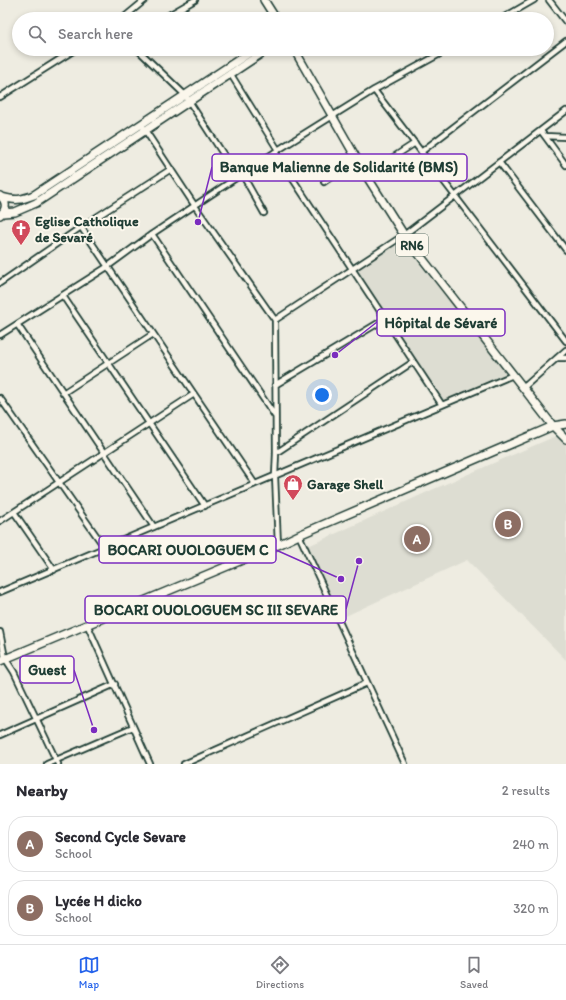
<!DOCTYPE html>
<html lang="en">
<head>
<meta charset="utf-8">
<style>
  body { margin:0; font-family:Itim,sans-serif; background:#f7f7f7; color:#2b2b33 }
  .you { position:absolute; left:322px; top:395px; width:14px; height:14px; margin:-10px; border:3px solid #fff; border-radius:50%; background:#1a73e8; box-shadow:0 0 0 6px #1a73e833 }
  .badge { display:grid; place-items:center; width:26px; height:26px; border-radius:50%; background:#2563eb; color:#fff; font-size:13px; font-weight:700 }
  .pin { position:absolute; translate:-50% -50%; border:2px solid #fff; box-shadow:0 1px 4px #0006 }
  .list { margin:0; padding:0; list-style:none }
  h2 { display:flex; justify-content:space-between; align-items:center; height:52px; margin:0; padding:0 16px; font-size:17px }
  h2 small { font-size:13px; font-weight:400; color:#7c7c81 }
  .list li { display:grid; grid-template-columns:26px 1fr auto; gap:12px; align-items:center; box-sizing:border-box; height:56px; margin:0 8px 8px; padding:0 8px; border:1px solid #e1e1e2; border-radius:16px }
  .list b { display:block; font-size:15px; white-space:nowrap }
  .list p { margin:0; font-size:13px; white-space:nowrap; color:#7c7c81 }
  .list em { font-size:13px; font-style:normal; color:#7c7c81 }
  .icon { flex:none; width:22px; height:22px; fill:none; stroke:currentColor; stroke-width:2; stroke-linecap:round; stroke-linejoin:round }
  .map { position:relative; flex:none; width:566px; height:764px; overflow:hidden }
  .search { position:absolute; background:#fff; box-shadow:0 2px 6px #0003; left:12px; right:12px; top:12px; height:44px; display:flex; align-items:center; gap:10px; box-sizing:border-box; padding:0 14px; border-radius:22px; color:#7c7c81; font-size:15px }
  .sheet { height:180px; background:#fff }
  nav { display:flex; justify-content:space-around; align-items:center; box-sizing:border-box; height:56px; border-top:1px solid #e1e1e2; background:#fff; font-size:11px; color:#7c7c81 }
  nav a { display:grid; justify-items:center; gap:2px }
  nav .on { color:#2563eb }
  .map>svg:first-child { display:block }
  .built { fill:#ddddd2 }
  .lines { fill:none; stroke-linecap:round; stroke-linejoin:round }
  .street-casing { stroke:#1f3d34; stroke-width:8 }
  .secondary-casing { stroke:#1f3d34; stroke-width:10 }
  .primary-casing { stroke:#1f3d34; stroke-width:10 }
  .street { stroke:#fbf7ec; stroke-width:4.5 }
  .secondary { stroke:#fbf7ec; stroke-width:7 }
  .primary { stroke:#fbf7ec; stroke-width:7 }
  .labels { text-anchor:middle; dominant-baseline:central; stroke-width:4; stroke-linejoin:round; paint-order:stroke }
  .shield { fill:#fbf7ec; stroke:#61756b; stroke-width:1 }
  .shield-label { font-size:13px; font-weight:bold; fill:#1f3d34 }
  .poi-label { font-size:14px; font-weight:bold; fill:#1f3d34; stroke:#fbf7ec; text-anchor:start }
  .leader { fill:none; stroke:#7b2cbf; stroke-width:1.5 }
  .callout-dot { fill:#7b2cbf; stroke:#fbf7ec; stroke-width:1.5 }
  .callout { fill:#fbf7ec; stroke:#7b2cbf; stroke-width:1.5 }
  .callout-label { font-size:15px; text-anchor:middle; font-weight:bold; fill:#1f3d34 }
</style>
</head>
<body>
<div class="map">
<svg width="566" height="764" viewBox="0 0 566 764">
  <rect width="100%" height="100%" fill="#eeece1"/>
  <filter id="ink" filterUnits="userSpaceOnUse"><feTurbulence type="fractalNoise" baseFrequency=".025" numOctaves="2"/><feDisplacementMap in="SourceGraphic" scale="8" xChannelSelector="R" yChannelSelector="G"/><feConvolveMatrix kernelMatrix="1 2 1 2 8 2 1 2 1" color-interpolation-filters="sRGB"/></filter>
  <g filter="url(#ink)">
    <!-- built -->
    <path class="built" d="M401,241L455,308L506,373L483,386L443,404L354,271Z
      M556,436L566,443V660L467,560L339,619L306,547L434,489Z"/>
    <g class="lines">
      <defs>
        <path id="street" d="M549,0L566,22
          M122,19L145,0
          M162,19L195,0
          M501,19L534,0
          M137,49L185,95L238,177
          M230,73L278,150
          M374,90L566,341
          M0,97L76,49
          M141,124L195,206L275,320L276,453L275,476L278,545
          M541,131L566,165
          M545,136L566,137
          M275,152L442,405
          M421,152L566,41
          M499,162L566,250
          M242,174L264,213
          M366,175L415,143
          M324,182L357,159
          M81,227L255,484
          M152,234L275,416
          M0,283L81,227L171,169
          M63,296L205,506
          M275,320L404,235L566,111
          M17,324L154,527
          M0,335L107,267L152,234L278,150L374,90L449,49
          M557,358H566
          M275,385L385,319
          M523,388L566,350
          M63,393L153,334
          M0,398L105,548
          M276,453L413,362
          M14,512L54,570
          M0,521L194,394
          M299,535L405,764
          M0,592L513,375
          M87,624L150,764
          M0,632L5,658L14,672L58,764
          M0,735L115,684
          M47,764L133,727
          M184,764L367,683"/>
        <path id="secondary" d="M0,196C7,201 7,210 0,215
          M2,197C16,201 21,200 34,195L255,49
          M3,213L15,212L36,203L268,49"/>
        <path id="primary" d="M264,0L276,19
          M294,49L366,175L404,235L553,426L566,439
          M0,661L278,545L299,535L553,426L566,424"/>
      </defs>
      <!-- street casing -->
      <use href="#street" class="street-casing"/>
      <!-- secondary casing -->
      <use href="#secondary" class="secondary-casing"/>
      <!-- primary casing -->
      <use href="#primary" class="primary-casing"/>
      <!-- street -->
      <use href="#street" class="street"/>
      <!-- secondary -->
      <use href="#secondary" class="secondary"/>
      <!-- primary -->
      <use href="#primary" class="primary"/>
    </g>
  </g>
  <!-- icons -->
  <defs>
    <symbol id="church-pin" viewBox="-11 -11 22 30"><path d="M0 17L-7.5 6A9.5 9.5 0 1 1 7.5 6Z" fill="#d1495b" stroke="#fbf7ec"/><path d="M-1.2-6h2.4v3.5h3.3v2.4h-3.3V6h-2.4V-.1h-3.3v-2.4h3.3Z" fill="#fff"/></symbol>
    <symbol id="shop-pin" viewBox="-11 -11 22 30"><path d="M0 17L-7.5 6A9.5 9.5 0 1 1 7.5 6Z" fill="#d1495b" stroke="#fbf7ec"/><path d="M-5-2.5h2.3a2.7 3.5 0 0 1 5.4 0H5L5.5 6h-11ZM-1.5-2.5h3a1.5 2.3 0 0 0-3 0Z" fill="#fff"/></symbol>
  </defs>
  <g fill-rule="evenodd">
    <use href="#church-pin" x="10" y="218" width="22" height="30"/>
    <use href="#shop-pin" x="282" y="473" width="22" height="30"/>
  </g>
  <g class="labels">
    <!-- shield labels -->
    <rect class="shield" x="396" y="234" width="32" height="22" rx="3"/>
    <g class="shield-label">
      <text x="412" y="245">RN6</text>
    </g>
    <!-- poi labels -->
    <g class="poi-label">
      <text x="35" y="221">Eglise Catholique<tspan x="35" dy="16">de Sevaré</tspan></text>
      <text x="307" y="484">Garage Shell</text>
    </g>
  </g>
  <!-- callouts -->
  <path class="leader" d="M198 222L212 167M335 355L377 322M341 579L276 550M359 561L346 609M94 730L74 670"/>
  <g class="callout-dot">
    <circle cx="198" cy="222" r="4"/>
    <circle cx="335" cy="355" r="4"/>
    <circle cx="341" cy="579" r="4"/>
    <circle cx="359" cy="561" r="4"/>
    <circle cx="94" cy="730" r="4"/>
  </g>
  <g class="callout">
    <rect x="212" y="154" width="255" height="27" rx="4"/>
    <rect x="377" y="309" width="128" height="27" rx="4"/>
    <rect x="99" y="536" width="177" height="27" rx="4"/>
    <rect x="85" y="596" width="261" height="27" rx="4"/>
    <rect x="20" y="656" width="54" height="27" rx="4"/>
  </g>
  <g class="callout-label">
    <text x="339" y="172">Banque Malienne de Solidarité (BMS)</text>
    <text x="441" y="328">Hôpital de Sévaré</text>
    <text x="188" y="555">BOCARI OUOLOGUEM C</text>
    <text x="216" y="615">BOCARI OUOLOGUEM SC III SEVARE</text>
    <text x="47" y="675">Guest</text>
  </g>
</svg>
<div class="you"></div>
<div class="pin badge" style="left:417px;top:539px;background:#8d6e63">A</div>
<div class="pin badge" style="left:508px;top:524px;background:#8d6e63">B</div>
<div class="search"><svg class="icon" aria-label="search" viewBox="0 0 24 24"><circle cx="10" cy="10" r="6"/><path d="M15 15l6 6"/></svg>Search here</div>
</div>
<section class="sheet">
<h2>Nearby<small>2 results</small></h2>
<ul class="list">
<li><span class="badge" style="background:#8d6e63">A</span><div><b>Second Cycle Sevare</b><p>School</p></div><em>240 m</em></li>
<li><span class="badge" style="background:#8d6e63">B</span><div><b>Lycée H dicko</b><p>School</p></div><em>320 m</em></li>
</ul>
</section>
<nav>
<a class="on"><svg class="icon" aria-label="map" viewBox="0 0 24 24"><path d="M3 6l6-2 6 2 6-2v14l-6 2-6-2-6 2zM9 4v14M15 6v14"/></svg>Map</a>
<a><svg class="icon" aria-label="directions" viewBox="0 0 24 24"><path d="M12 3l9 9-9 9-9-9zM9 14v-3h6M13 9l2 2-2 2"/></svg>Directions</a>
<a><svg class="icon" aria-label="saved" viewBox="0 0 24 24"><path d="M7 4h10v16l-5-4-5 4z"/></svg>Saved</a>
</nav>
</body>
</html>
